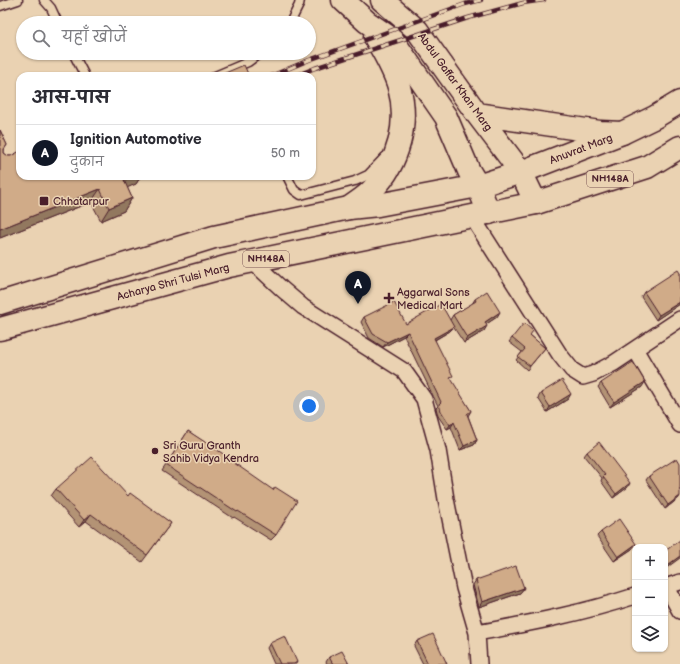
<!DOCTYPE html>
<html lang="hi">
<head>
<meta charset="utf-8">
<style>
  body { margin:0; font-family:"Balsamiq Sans","Playpen Sans Deva",sans-serif; background:#f2f2f3; color:#2b2b33 }
  .controls { position:absolute; right:12px; bottom:12px; display:grid; overflow:hidden; border-radius:8px; box-shadow:0 1px 3px #0004 }
  .controls button { width:36px; height:36px; display:grid; place-items:center; padding:0; border:0; border-bottom:1px solid #e1e1e2; background:#fff; color:#2b2b33; font:20px sans-serif }
  .you { position:absolute; left:309px; top:406px; width:14px; height:14px; margin:-10px; border:3px solid #fff; border-radius:50%; background:#1a73e8; box-shadow:0 0 0 6px #1a73e833 }
  .badge { display:grid; place-items:center; width:26px; height:26px; border-radius:50%; background:#111827; color:#fff; font-size:13px; font-weight:700 }
  .pin { position:absolute; translate:-50% -33px; filter:drop-shadow(0 1px 2px #0008) }
  .pin::after { content:''; position:absolute; top:21px; width:14px; height:12px; background:inherit; clip-path:polygon(0 0,100% 0,50% 100%) }
  .list { margin:0; padding:0; list-style:none }
  h2 { display:flex; justify-content:space-between; align-items:center; height:52px; margin:0; padding:0 16px; font-size:17px }
  h2 small { font-size:13px; font-weight:400; color:#7c7c81 }
  .list li { display:grid; grid-template-columns:26px 1fr auto; gap:12px; align-items:center; box-sizing:border-box; height:56px; padding:0 16px; border-top:1px solid #e1e1e2 }
  .list b { display:block; font-size:15px; white-space:nowrap }
  .list p { margin:0; font-size:13px; white-space:nowrap; color:#7c7c81 }
  .list em { font-size:13px; font-style:normal; color:#7c7c81 }
  .icon { flex:none; width:22px; height:22px; fill:none; stroke:currentColor; stroke-width:2; stroke-linecap:round; stroke-linejoin:round }
  .map { position:relative; flex:none; width:680px; height:664px; overflow:hidden }
  .search { position:absolute; background:#fff; box-shadow:0 1px 3px #0004; left:16px; top:16px; width:300px; height:44px; display:flex; align-items:center; gap:10px; box-sizing:border-box; padding:0 14px; border-radius:22px; color:#7c7c81; font-size:15px }
  .panel { position:absolute; background:#fff; box-shadow:0 1px 3px #0004; left:16px; top:72px; width:300px; height:108px; border-radius:12px }
  .map>svg:first-child { display:block }
  .lines { fill:none; stroke-linecap:round; stroke-linejoin:round }
  .service-casing { stroke:#4a1f2b; stroke-width:11 }
  .minor-casing { stroke:#4a1f2b; stroke-width:18 }
  .primary-casing { stroke:#4a1f2b; stroke-width:25 }
  .trunk-casing { stroke:#4a1f2b; stroke-width:25 }
  .service { stroke:#ead2b2; stroke-width:8 }
  .minor { stroke:#ead2b2; stroke-width:15 }
  .primary { stroke:#ead2b2; stroke-width:22 }
  .trunk { stroke:#ead2b2; stroke-width:22 }
  .rail-casing { stroke:#4a1f2b; stroke-width:4.5 }
  .rail { stroke:#ead2b2; stroke-width:3; stroke-dasharray:9; stroke-linecap:butt }
  .wall { fill:#b39375; stroke:#4a1f2b }
  .shaded-wall { fill:#92785f; stroke:#4a1f2b }
  .building { fill:#d0ab88; stroke:#4a1f2b }
  .poi-dot { fill:#4a1f2b; stroke:#ead2b2; stroke-width:1.5 }
  .labels { text-anchor:middle; dominant-baseline:central; stroke-width:3; stroke-linejoin:round; paint-order:stroke }
  .shield { fill:#ead2b2; stroke:#7a5554; stroke-width:1 }
  .shield-label { font-size:10px; font-weight:bold; fill:#4a1f2b }
  .street-label { font-size:11px; fill:#4a1f2b; stroke:#ead2b2 }
  .poi-label { font-size:11px; fill:#4a1f2b; stroke:#ead2b2; text-anchor:start }
</style>
</head>
<body>
<div class="map">
<svg width="680" height="664" viewBox="0 0 680 664">
  <rect width="100%" height="100%" fill="#ead2b2"/>
  <filter id="ink" filterUnits="userSpaceOnUse"><feTurbulence type="fractalNoise" baseFrequency=".025" numOctaves="2"/><feDisplacementMap in="SourceGraphic" scale="8" xChannelSelector="R" yChannelSelector="G"/><feConvolveMatrix kernelMatrix="1 2 1 2 8 2 1 2 1" color-interpolation-filters="sRGB"/></filter>
  <g filter="url(#ink)">
    <g class="lines">
      <defs>
        <path id="service" d="M44,0L51,8L58,23
          M0,6L18,0
          M290,23L299,5L300,0
          M73,53L85,76
          M215,76L248,62L260,53
          M287,176L294,190L301,195L355,181L368,175L385,157"/>
        <path id="minor" d="M472,217L560,355L572,370L583,377L593,374L614,363L680,319
          M253,262L282,289L303,307L404,371L424,399L438,450L446,499L464,588L477,633L479,664
          M635,349L680,425
          M666,586L680,611
          M665,587L680,582
          M477,633C531,623 583,613 635,596"/>
        <path id="primary" d="M343,0L367,22L392,39L446,117L469,171L478,186L489,213
          M382,0L417,30L477,114L521,172L536,203
          M477,114L600,132L622,133
          M349,208C357,202 366,197 373,189C399,163 409,122 399,87C394,69 384,53 375,37"/>
        <path id="trunk" d="M0,303L214,237L349,208L378,205L478,186L521,172L622,133L655,117L680,102
          M0,329L229,266L536,203L647,167L680,147"/>
      </defs>
      <!-- service casing -->
      <use href="#service" class="service-casing"/>
      <!-- minor casing -->
      <use href="#minor" class="minor-casing"/>
      <!-- primary casing -->
      <use href="#primary" class="primary-casing"/>
      <!-- trunk casing -->
      <use href="#trunk" class="trunk-casing"/>
      <!-- service -->
      <use href="#service" class="service"/>
      <!-- minor -->
      <use href="#minor" class="minor"/>
      <!-- primary -->
      <use href="#primary" class="primary"/>
      <!-- trunk -->
      <use href="#trunk" class="trunk"/>
      <defs>
        <path id="rail" d="M271,76L309,60L465,4L481,0
          M295,76L315,68L468,18L523,3L544,0"/>
      </defs>
      <!-- rail casing -->
      <use href="#rail" class="rail-casing"/>
      <!-- rail -->
      <use href="#rail" class="rail"/>
    </g>
    <!-- wall -->
    <path class="wall" d="M0,130L7,145L4,150V153L8,156H11L20,176H141L136,184L127,187L132,198L124,211L101,221L91,202L0,238Z
      M680,273V304L656,320L641,297L644,292Z
      M475,299L497,317L486,324L484,331L464,343L452,325L454,327L450,331L435,340L450,379L471,411L468,416L477,440L474,445L460,450L451,427L447,429L438,416L436,408L438,406L404,336L383,347L369,338L361,322L364,317L406,324L450,320L453,315L472,304Z
      M530,335L545,348L527,370L516,360L522,352L509,342L512,338Z
      M601,383L642,387L610,407L598,387Z
      M541,393L568,399L547,412L538,398Z
      M188,431L227,458L276,535L271,540L234,517L233,518L162,471Z
      M587,452L628,487L613,498L601,481L602,478L584,456Z
      M649,476L679,498L665,509L646,480Z
      M56,489L128,496L171,523L142,562L86,521L79,527L51,496Z
      M601,532L632,549L614,561L597,536Z
      M476,580L524,588L520,593L479,607L473,585Z
      M417,641L447,664H423L414,646Z
      M270,643L297,662L296,664H274L267,648Z
      M329,657L349,664H327L326,662Z"/>
    <!-- shaded-wall -->
    <path class="shaded-wall" d="M133,176H141L136,184L115,193L124,180Z
      M100,189L91,202L0,238V229Z
      M132,198L124,211L101,221L109,208Z
      M680,302V304L656,320L659,315Z
      M500,312L497,317L482,327L485,322Z
      M487,326L484,331L464,343L467,338Z
      M454,327L450,331L431,342L434,338Z
      M408,332L404,336L383,347L387,342Z
      M645,382L642,387L610,407L614,402Z
      M571,394L568,399L547,412L550,407Z
      M454,422L451,427L447,429L450,425Z
      M477,440L474,445L460,450L464,446Z
      M630,483L628,487L613,498L616,494Z
      M680,496L679,498L665,509L668,505Z
      M91,514L86,521L79,527L84,520Z
      M636,544L632,549L614,561L618,557Z
      M680,556V558L665,569V567Z
      M524,588L520,593L479,607L482,602Z"/>
    <!-- building -->
    <path class="building" d="M244,65L249,76H218Z
      M0,130L7,145L4,149V153L8,156H11L20,151V176H133L124,180L132,198L109,208L100,189L0,229Z
      M678,270L680,273V302L659,315L644,292Z
      M487,291L500,312L485,322L487,326L467,338L453,315L476,301L475,299Z
      M394,302L406,324L441,304L454,327L434,338L453,376L450,377L471,411L467,414L477,440L464,446L454,422L450,425L441,411L439,404L441,402L408,332L387,342L373,334L364,317Z
      M524,323L533,331L530,335L545,348L530,366L518,357L525,349L512,338Z
      M633,362L645,382L614,402L601,383Z
      M562,380L571,394L550,407L541,393Z
      M188,431L228,457L227,458L273,490L275,487L297,501L276,535L238,511L237,512L166,465Z
      M599,442L630,483L616,494L603,477L605,475L587,452Z
      M92,457L128,496L130,493L171,523L147,555L91,514L84,520L56,489Z
      M677,458L680,463V489L679,490L680,491V496L668,505L649,476Z
      M619,519L636,544L618,557L601,532Z
      M680,540V556L665,567V551Z
      M516,566L524,588L482,602L476,580Z
      M433,634L447,664H428L417,641Z
      M285,636L297,662L294,664H280L270,643Z
      M342,651L349,664H333L329,657Z"/>
  </g>
  <!-- markers -->
  <g class="poi-dot">
    <rect x="39" y="196" width="10" height="10" rx="2"/>
    <path d="M387 292h4v4h4v4h-4v4h-4v-4h-4v-4h4z"/>
    <circle cx="155" cy="451" r="4"/>
  </g>
  <g class="labels">
    <!-- shield labels -->
    <g class="shield">
      <rect x="587" y="171" width="46" height="16" rx="3"/>
      <rect x="243" y="251" width="46" height="16" rx="3"/>
    </g>
    <g class="shield-label">
      <text x="610" y="179">NH148A</text>
      <text x="266" y="259">NH148A</text>
    </g>
    <!-- street labels -->
    <g class="street-label">
      <text transform="translate(455 82) rotate(54)">Abdul Gaffar Khan Marg</text>
      <text transform="translate(581 149) rotate(-21)">Anuvrat Marg</text>
      <text transform="translate(173 282) rotate(-15)">Acharya Shri Tulsi Marg</text>
    </g>
    <!-- poi labels -->
    <g class="poi-label">
      <text x="53" y="201">Chhatarpur</text>
      <text x="397" y="292">Aggarwal Sons<tspan x="397" dy="13">Medical Mart</tspan></text>
      <text x="163" y="445">Sri Guru Granth<tspan x="163" dy="13">Sahib Vidya Kendra</tspan></text>
    </g>
  </g>
</svg>
<div class="controls">
<button>+</button>
<button>−</button>
<button><svg class="icon" aria-label="layers" viewBox="0 0 24 24"><path d="M12 4l9 5-9 5-9-5zM3 14l9 5 9-5"/></svg></button>
</div>
<div class="you"></div>
<div class="pin badge" style="left:358px;top:304px">A</div>
<div class="search"><svg class="icon" aria-label="search" viewBox="0 0 24 24"><circle cx="10" cy="10" r="6"/><path d="M15 15l6 6"/></svg>यहाँ खोजें</div>
<section class="panel">
<h2>आस-पास<small></small></h2>
<ul class="list">
<li><span class="badge">A</span><div><b>Ignition Automotive</b><p>दुकान</p></div><em>50 m</em></li>
</ul>
</section>
</div>
</body>
</html>
